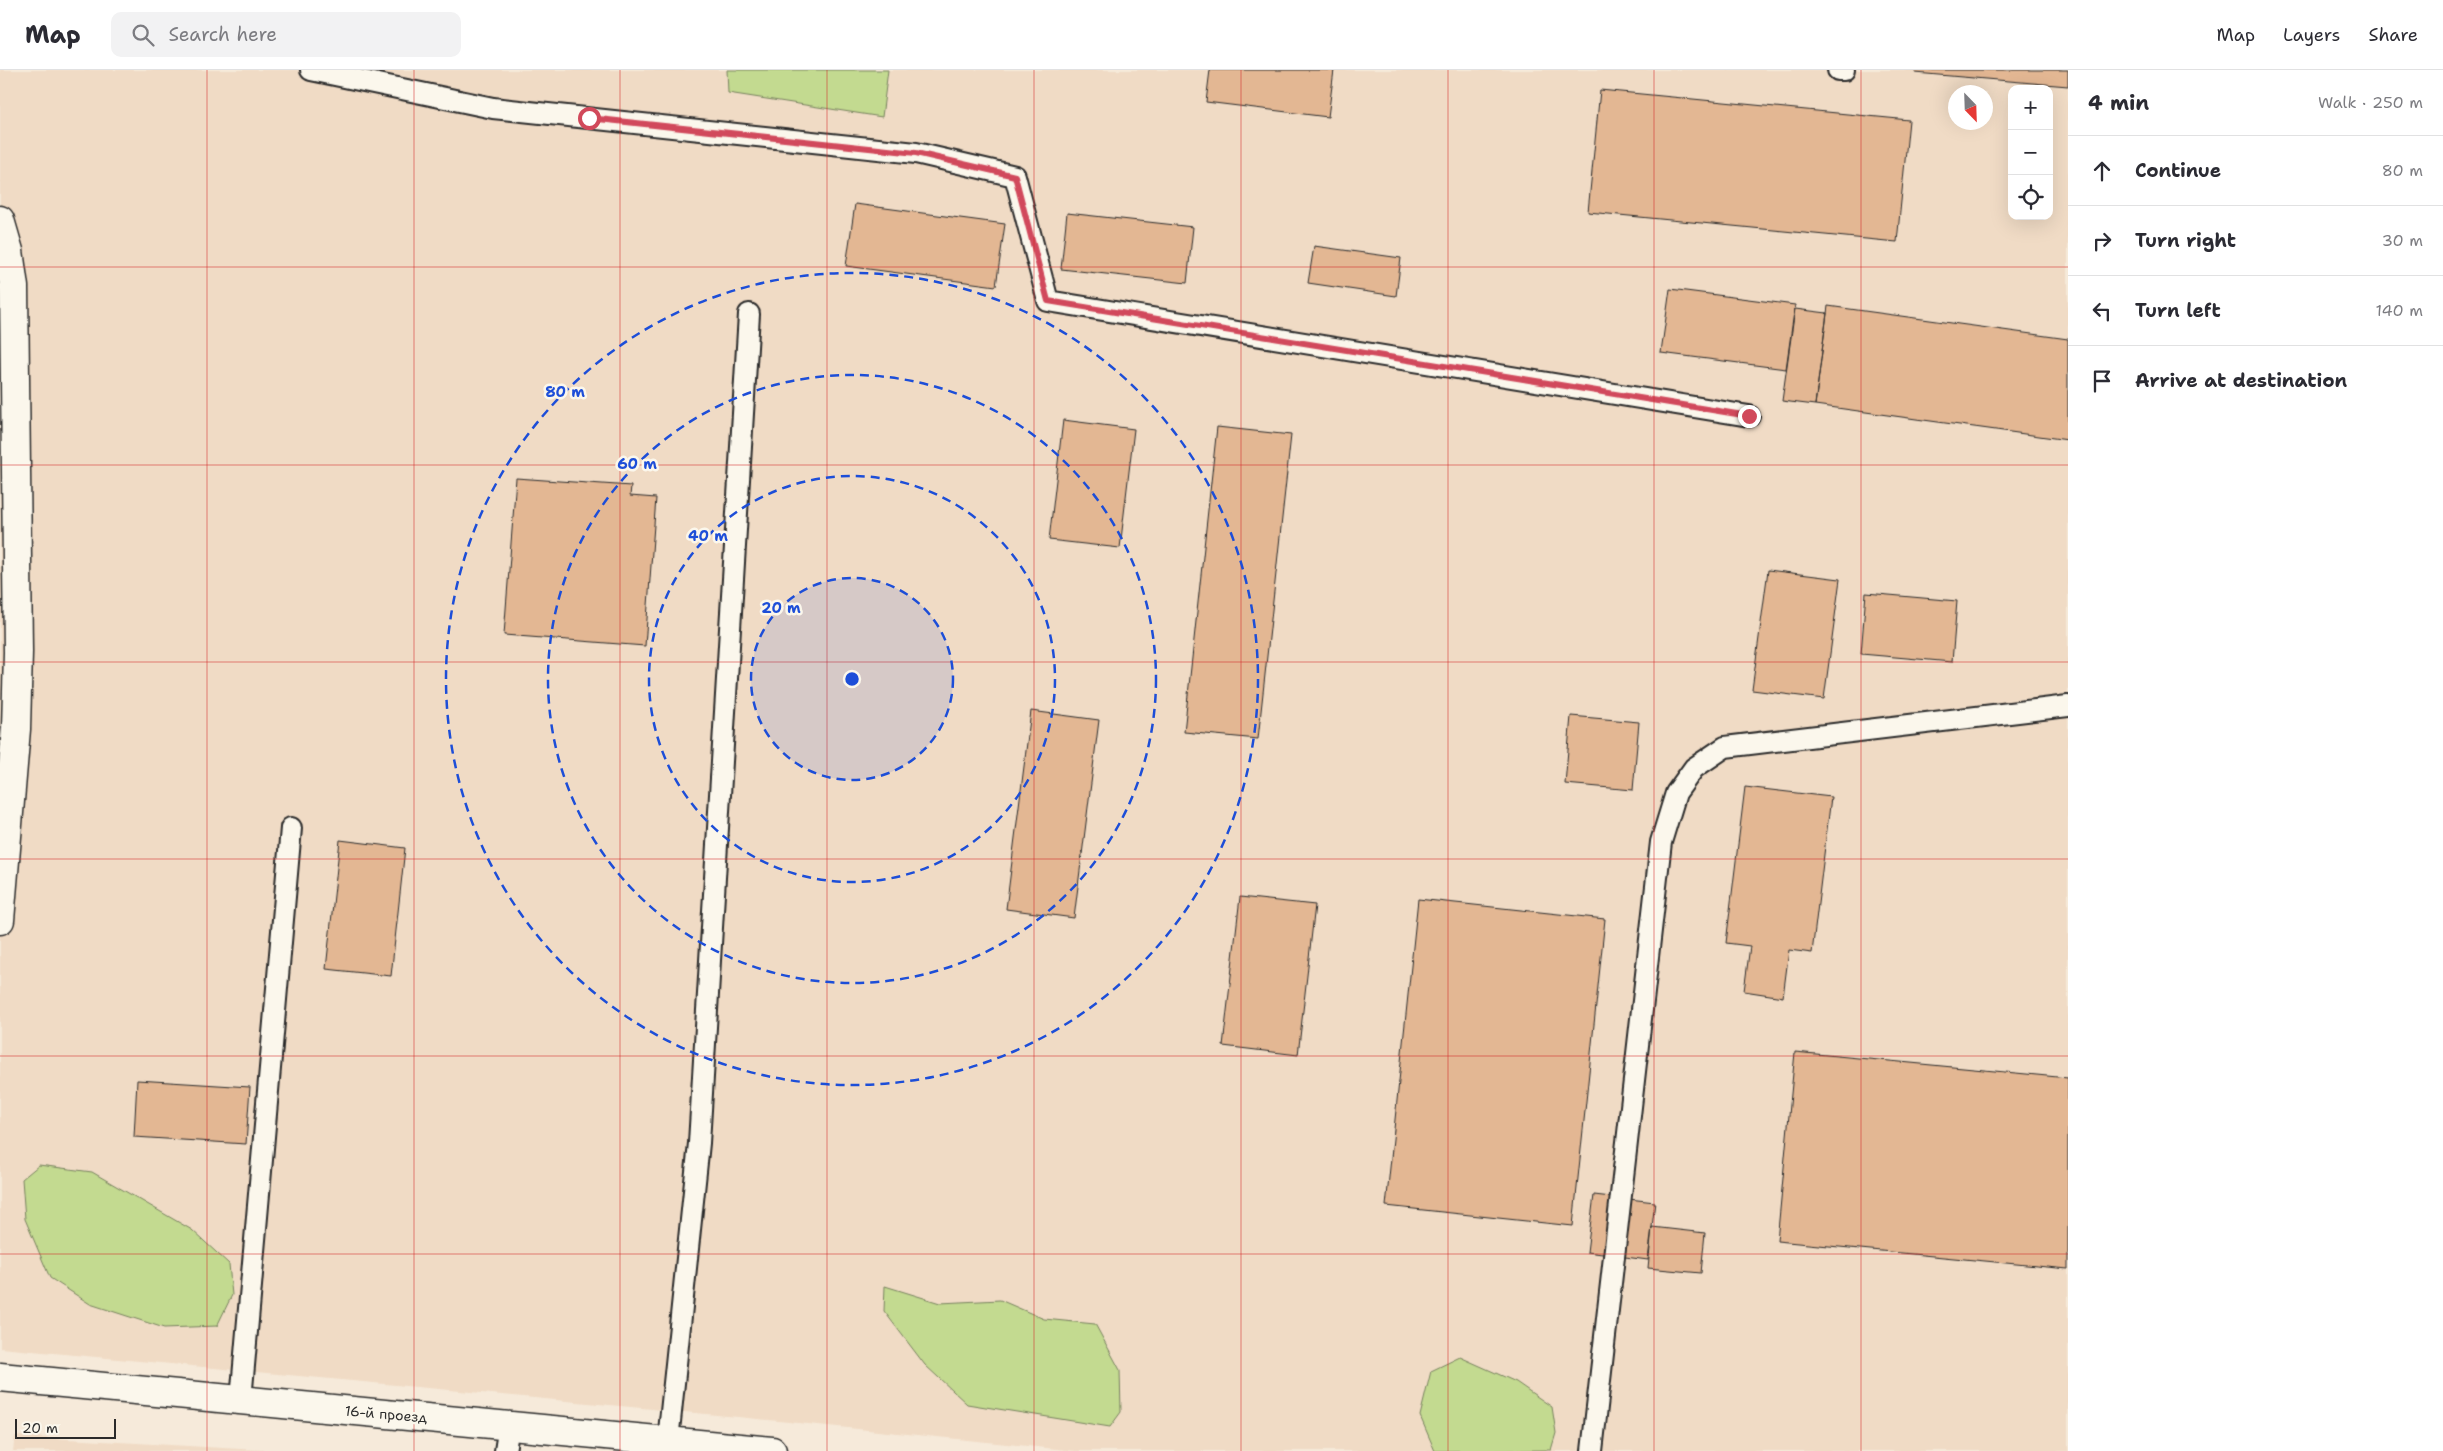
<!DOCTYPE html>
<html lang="en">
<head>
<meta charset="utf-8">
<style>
  body { margin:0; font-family:"Shantell Sans",sans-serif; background:#f2f2f3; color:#2b2b33 }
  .controls { position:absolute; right:15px; top:15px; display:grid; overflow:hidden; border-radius:10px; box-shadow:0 5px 20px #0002 }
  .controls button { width:45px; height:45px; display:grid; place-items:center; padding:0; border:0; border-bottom:1px solid #e1e1e2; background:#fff; color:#2b2b33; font:25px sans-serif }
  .compass { position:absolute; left:1948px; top:15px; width:45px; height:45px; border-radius:50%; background:#fff; box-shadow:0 5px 20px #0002; rotate:157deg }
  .scale { position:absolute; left:15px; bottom:12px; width:101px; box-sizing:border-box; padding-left:5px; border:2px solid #2b2b2b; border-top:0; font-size:14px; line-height:18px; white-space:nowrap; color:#2b2b2b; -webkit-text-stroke:4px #fbf7ec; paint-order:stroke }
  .stop { position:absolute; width:15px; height:15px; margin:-11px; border:4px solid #d1495b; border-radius:50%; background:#fff }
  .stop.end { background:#d1495b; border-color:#fff; box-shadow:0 1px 5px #0008 }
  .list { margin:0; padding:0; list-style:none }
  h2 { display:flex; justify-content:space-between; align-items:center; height:65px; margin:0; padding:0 20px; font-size:21px }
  h2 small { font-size:16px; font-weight:400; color:#7c7c81 }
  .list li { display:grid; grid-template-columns:32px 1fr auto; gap:15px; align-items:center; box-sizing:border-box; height:70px; padding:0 20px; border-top:1px solid #e1e1e2 }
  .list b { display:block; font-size:19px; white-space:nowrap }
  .list em { font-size:16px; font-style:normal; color:#7c7c81 }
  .icon { flex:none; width:28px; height:28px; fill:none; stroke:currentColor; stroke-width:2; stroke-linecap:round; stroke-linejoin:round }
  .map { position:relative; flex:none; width:2068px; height:1381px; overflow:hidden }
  header { display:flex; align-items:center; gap:30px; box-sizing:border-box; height:70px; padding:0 25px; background:#fff; border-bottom:1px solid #e1e1e2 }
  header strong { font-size:24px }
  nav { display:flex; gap:28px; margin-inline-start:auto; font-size:18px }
  .search { width:350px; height:45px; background:#f2f2f3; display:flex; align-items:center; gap:12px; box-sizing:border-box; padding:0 18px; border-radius:10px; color:#7c7c81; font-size:19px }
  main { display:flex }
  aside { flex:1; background:#fff }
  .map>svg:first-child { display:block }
  .built { fill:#f0dbc5; fill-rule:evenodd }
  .green { fill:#c3da90; stroke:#77825e }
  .building { fill:#e3b793; stroke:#2b2b2b }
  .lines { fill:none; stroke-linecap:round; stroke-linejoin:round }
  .service-casing { stroke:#2b2b2b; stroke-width:24 }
  .minor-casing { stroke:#2b2b2b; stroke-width:31 }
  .tertiary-casing { stroke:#2b2b2b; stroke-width:31 }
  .service { stroke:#fbf7ec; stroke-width:20 }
  .minor { stroke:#fbf7ec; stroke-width:28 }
  .tertiary { stroke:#fbf7ec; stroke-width:28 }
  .route { stroke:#d1495b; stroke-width:6 }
  .grid { fill:none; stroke:#d62828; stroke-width:1; stroke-opacity:0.55 }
  .ring { fill:none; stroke:#1d4ed8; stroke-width:2.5; stroke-dasharray:9 6 }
  .labels { text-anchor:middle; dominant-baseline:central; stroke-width:5; stroke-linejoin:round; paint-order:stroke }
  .street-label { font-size:14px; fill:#2b2b2b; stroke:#fbf7ec }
  .centre { fill:#1d4ed8; stroke:#fbf7ec; stroke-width:2.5 }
  .ring-label { font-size:15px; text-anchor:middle; font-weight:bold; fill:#1d4ed8; stroke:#fbf7ec; stroke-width:5; stroke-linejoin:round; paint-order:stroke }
</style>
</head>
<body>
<header>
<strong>Map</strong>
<div class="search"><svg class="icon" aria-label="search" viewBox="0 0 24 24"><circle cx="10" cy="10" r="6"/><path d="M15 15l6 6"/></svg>Search here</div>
<nav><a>Map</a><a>Layers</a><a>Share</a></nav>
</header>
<main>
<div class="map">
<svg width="2068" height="1381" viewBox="0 0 2068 1381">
  <rect width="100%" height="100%" fill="#f6eada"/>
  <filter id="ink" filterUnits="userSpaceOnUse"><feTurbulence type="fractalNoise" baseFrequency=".02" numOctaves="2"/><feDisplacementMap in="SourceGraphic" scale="10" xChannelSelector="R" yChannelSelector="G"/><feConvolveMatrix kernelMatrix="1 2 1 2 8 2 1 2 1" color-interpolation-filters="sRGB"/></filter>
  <g filter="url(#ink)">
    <!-- built -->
    <path class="built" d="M0,0H2068V1381H1076L738,1347L0,1278ZM2012,19H2049V146H2012ZM1956,22H1986V52H1956Z
      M15,1366L277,1381H13Z"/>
    <!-- green -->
    <path class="green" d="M727,0H888L882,47L728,23Z
      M39,1095L92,1102L192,1160L229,1194L232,1225L217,1256L164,1258L90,1234L50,1208L25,1149L22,1109Z
      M885,1216L940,1233L1000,1230L1044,1249L1095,1254L1120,1300L1121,1342L1110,1357L967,1334L925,1295L884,1241Z
      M1460,1287L1516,1312L1552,1337L1556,1363L1551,1380L1435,1381L1420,1346L1431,1301Z"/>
    <!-- building -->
    <path class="building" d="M1210,0H1334L1328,47L1206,32Z
      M1916,0H2068V16L1915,3Z
      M1600,20L1909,50L1897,172L1588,142Z
      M855,134L1005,154L996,216L846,196Z
      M1067,143L1193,157L1187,213L1061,199Z
      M1314,176L1401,188L1396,226L1308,213Z
      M1670,219L1795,235L1786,299L1661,283Z
      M1828,236L2068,269V370L1815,335Z
      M1795,239L1827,243L1815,335L1782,331Z
      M1063,350L1134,359L1120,478L1049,470Z
      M1217,357L1291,365L1258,669L1184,662Z
      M516,408L631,416L630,426L656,428L645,576L504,565Z
      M1768,500L1840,509L1824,629L1752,620Z
      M1866,523L1957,531L1952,592L1861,584Z
      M1031,641L1099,650L1074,848L1006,839Z
      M1571,646L1639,652L1633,720L1565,714Z
      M1745,717L1831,727L1812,883L1789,880L1783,927L1744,921L1750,876L1726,873Z
      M340,770L405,778L391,906L326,899Z
      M1240,827L1315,835L1298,985L1223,976Z
      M1418,829L1605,849L1573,1156L1386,1136Z
      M1795,982L2068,1008V1199L1777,1171Z
      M137,1010L250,1017L246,1074L134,1067Z
      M1594,1125L1655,1132L1648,1190L1587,1182Z
      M1652,1157L1705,1163L1701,1203L1648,1198Z"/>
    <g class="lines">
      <defs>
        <path id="service" d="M311,0L493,38L916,83L1015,106L1048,231L1749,346
          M1838,0H1844
          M241,1330L291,758
          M668,1371L699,1073L749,244
          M505,1381L509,1355
          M1592,1381L1661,772L1676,723L1694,698L1725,677L2068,636"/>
        <path id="minor" d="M0,150L9,181L14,217L18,582L16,659L0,850"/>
        <path id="tertiary" d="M0,1307L772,1381"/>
      </defs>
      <!-- service casing -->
      <use href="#service" class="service-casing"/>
      <!-- minor casing -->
      <use href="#minor" class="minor-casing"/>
      <!-- tertiary casing -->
      <use href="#tertiary" class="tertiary-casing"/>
      <!-- service -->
      <use href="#service" class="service"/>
      <!-- minor -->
      <use href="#minor" class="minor"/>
      <!-- tertiary -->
      <use href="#tertiary" class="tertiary"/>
    </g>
  </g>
  <g class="lines" filter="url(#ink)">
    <!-- route -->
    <path class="route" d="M589,48L916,83L1015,106L1048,231L1749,346"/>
  </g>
  <!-- grid -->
  <path class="grid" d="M207,0V1381M414,0V1381M620,0V1381M827,0V1381M1034,0V1381M1241,0V1381M1448,0V1381M1654,0V1381M1861,0V1381M0,197H2068M0,395H2068M0,592H2068M0,789H2068M0,986H2068M0,1184H2068"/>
  <!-- distance rings -->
  <circle cx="852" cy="609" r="101" fill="#1d4ed8" fill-opacity=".12"/>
  <g class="ring">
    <circle cx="852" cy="609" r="101"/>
    <circle cx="852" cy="609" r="203"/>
    <circle cx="852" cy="609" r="304"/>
    <circle cx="852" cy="609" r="406"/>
  </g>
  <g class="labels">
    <!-- street labels -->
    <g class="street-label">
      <text transform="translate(386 1344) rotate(5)">16-й проезд</text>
    </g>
  </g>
  <circle cx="852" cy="609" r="8" class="centre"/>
  <g class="ring-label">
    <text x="565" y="327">80 m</text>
    <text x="637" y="399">60 m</text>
    <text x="708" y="471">40 m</text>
    <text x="781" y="543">20 m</text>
  </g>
</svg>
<div class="controls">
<button>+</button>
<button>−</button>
<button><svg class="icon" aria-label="locate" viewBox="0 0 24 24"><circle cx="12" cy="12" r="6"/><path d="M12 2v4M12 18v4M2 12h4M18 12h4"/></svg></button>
</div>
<svg class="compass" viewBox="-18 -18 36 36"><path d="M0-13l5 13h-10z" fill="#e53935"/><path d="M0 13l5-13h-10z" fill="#7c7c81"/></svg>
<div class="scale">20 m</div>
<div class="stop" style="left:589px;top:48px"></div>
<div class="stop end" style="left:1749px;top:346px"></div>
</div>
<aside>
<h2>4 min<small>Walk · 250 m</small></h2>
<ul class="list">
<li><svg class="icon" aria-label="ahead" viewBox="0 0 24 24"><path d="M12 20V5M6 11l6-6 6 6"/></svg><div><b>Continue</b></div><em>80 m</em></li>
<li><svg class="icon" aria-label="right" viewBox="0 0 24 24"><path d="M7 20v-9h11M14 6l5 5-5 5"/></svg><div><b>Turn right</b></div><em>30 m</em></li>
<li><svg class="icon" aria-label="left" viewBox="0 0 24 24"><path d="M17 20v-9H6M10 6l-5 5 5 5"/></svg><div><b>Turn left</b></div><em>140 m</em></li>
<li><svg class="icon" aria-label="arrive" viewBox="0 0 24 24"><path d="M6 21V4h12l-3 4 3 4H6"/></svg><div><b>Arrive at destination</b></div></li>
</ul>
</aside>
</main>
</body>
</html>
